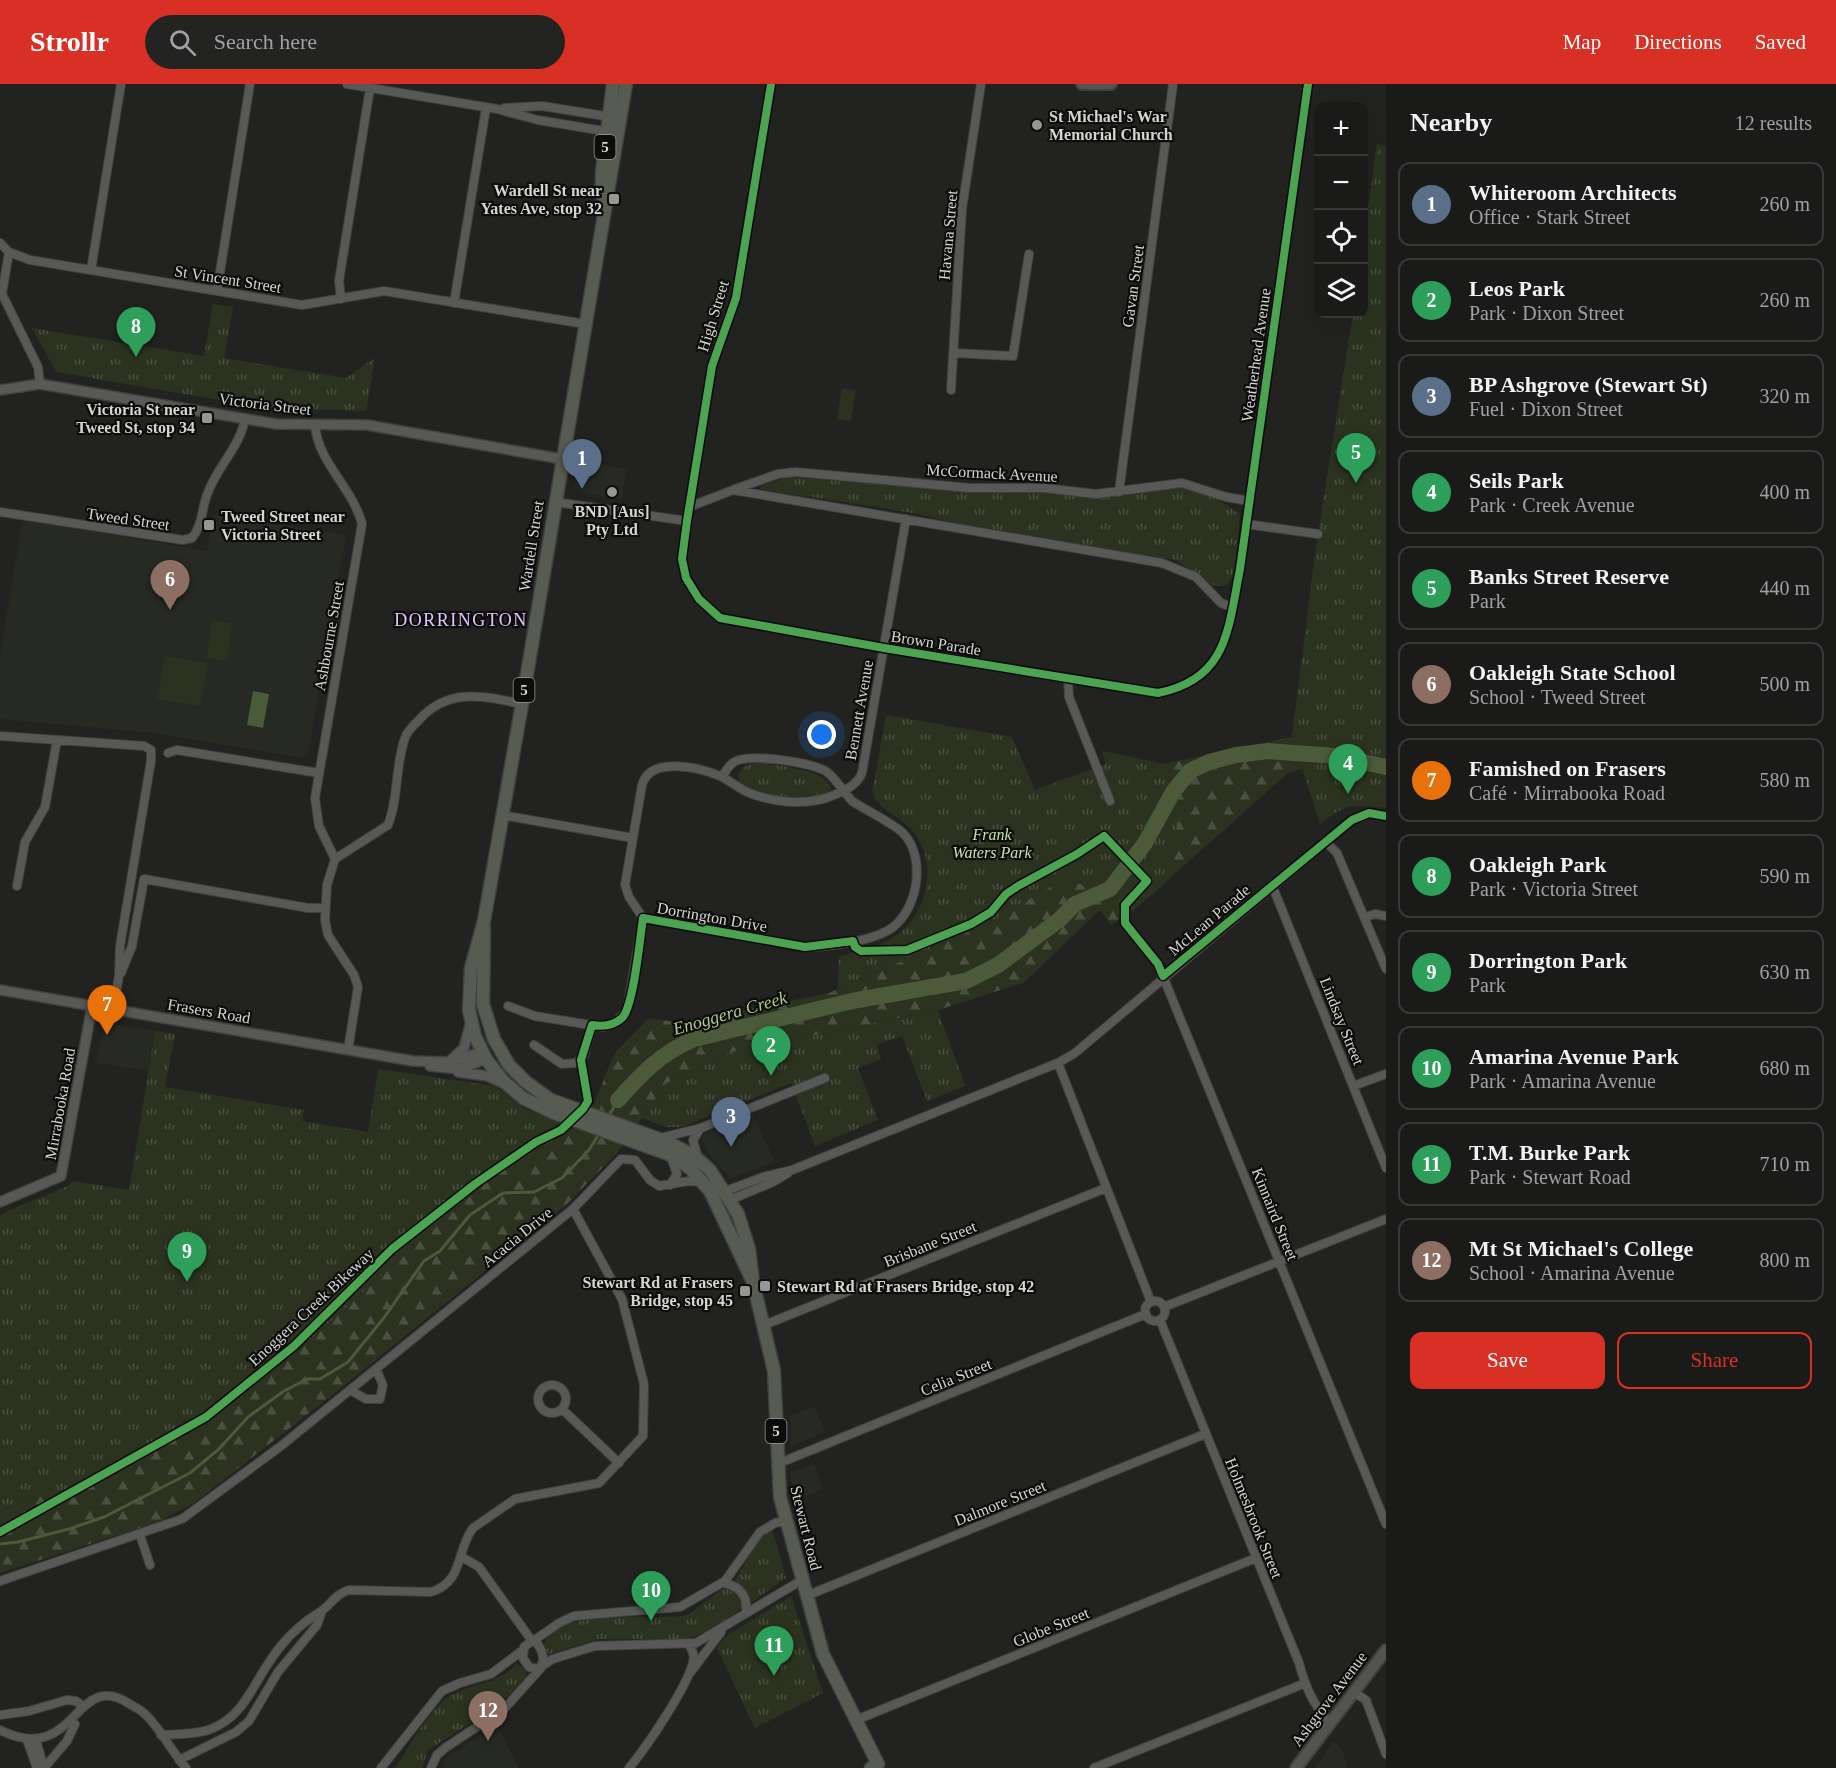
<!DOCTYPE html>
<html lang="en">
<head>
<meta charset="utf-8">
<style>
  body { margin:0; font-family:Georgia,serif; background:#232322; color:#f1f3f6 }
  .controls { position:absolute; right:18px; top:18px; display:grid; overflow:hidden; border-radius:12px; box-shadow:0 6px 24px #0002 }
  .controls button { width:54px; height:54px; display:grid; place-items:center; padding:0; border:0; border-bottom:2px solid #383838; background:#1a1a19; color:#f1f3f6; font:30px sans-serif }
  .you { position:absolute; left:822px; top:651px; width:21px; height:21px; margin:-15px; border:4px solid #fff; border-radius:50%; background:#1a73e8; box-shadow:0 0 0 9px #1a73e833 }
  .badge { display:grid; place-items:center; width:39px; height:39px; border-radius:50%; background:#d93025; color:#fff; font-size:20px; font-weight:700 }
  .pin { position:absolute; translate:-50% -50px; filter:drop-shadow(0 2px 3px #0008) }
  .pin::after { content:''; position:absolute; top:32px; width:21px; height:18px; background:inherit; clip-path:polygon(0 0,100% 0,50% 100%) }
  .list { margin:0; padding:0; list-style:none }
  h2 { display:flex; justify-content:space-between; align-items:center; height:78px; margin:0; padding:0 24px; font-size:26px }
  h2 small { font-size:20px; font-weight:400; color:#9fa1a2 }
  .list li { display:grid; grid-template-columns:39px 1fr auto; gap:18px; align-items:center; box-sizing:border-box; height:84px; margin:0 12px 12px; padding:0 12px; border:2px solid #383838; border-radius:12px }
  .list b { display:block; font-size:22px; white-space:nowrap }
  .list p { margin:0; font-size:20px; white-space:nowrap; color:#9fa1a2 }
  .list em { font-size:20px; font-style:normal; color:#9fa1a2 }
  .actions { display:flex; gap:12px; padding:18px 24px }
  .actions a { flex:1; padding:14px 0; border:2px solid #d93025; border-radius:12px; text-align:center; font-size:21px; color:#d93025 }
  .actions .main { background:#d93025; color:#fff }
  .icon { flex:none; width:33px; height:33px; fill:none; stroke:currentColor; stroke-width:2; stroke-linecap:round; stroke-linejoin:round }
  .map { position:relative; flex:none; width:1386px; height:1684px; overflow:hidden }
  header { display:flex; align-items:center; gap:36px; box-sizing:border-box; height:84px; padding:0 30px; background:#d93025; color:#fff }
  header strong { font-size:28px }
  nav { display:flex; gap:33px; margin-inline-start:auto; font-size:21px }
  .search { width:420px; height:54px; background:#232322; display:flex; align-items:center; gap:15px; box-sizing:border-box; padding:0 21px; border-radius:33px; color:#9fa1a2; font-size:22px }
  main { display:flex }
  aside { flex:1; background:#1a1a19 }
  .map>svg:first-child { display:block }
  .built { fill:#262a22 }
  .grass { fill:#2b3320 }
  .forest { fill:url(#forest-firs) }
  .park { fill:url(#park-tufts) }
  .water { fill:#4b5a39 }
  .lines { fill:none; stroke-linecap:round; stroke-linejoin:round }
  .stream { stroke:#4b5a39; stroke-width:3 }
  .river { stroke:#4b5a39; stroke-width:16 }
  .minor-casing { stroke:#40403f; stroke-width:10 }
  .tertiary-casing { stroke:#40403f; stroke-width:12 }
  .secondary-casing { stroke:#40403f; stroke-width:14 }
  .trunk-casing { stroke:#40403f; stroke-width:15 }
  .minor { stroke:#585857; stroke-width:8 }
  .tertiary { stroke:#585857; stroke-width:9 }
  .secondary { stroke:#525451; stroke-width:10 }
  .trunk { stroke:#565c52; stroke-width:12 }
  .cycleway-casing { stroke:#0c0d0b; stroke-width:11 }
  .cycleway { stroke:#4ca352; stroke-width:8 }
  .poi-dot { fill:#969795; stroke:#0c0d0b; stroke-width:2 }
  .labels { text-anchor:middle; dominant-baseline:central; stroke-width:4.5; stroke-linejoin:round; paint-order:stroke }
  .shield { fill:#0c0d0b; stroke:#999a97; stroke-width:1.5 }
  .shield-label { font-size:15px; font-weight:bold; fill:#d5d6d3 }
  .poi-label { font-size:16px; font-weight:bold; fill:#d5d6d3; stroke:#0c0d0b; text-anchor:start }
  .street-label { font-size:16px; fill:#d5d6d3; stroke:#0c0d0b }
  .park-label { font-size:16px; font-style:italic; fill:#c8e5a6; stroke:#0c0d0b }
  .neighbourhood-label { font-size:18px; letter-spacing:1.5px; fill:#e1c5fb; stroke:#0c0d0b }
  .water-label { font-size:18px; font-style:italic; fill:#afca8d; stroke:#0c0d0b }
</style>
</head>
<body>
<header>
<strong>Strollr</strong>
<div class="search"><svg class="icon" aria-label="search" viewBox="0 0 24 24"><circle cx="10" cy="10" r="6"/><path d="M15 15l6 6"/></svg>Search here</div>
<nav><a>Map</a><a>Directions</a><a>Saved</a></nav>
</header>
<main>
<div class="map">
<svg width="1386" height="1684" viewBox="0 0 1386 1684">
  <defs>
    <pattern id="forest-firs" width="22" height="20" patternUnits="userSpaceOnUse" patternTransform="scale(1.5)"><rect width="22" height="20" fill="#2b3320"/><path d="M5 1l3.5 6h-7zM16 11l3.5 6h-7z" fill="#495040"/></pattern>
    <pattern id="park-tufts" width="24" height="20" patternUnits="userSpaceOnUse" patternTransform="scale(1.5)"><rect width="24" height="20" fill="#2b3320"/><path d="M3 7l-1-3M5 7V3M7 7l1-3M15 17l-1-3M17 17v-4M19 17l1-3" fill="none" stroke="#495040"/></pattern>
  </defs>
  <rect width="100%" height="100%" fill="#222321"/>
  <!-- built -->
  <path class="built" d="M578,376L627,385L622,415L579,408L573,402Z
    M214,431L346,451L308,671L303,674L154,649L0,635V572L22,438L25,436L207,467Z
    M107,939L155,947L148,987L97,979L103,941Z
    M753,1030L775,1078L731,1094L713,1076L702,1056L704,1051Z
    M815,1322L825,1348L791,1362L790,1332Z
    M814,1380L823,1405L795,1417L790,1389Z
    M497,1640L519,1684H442L445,1675Z
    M1333,1658L1342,1665L1347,1684H1314Z"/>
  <!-- grass -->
  <path class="grass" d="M842,304L856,306L851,337L837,335Z
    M212,536L232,539L227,577L207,574Z
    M165,572L208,579L200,622L157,615Z"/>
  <!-- forest -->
  <path class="forest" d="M1377,60L1386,62L1303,685L1288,689L1136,824L1111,841L1100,826L1023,899L938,926L728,969L667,999L616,1070L566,1121L336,1308L194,1419L158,1438L0,1489V1427L38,1413L68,1414L208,1336L302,1263L494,1091L574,1045L594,1020L614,970L649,934L683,939L829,909L989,839L1065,794L1035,706L1106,680L1102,667L1163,680L1292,653L1316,464L1353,230H1364V154Z"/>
  <!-- park -->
  <path class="park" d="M1377,60L1386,62V724C1353,720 1347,719 1320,740L1292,653L1316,464L1353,230H1364V154Z
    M213,220L233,223L224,274L346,294L375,274L366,327L266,324L56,288L32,244L204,272Z
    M789,393L972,408H1046L1097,414L1179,404L1193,405L1215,414L1240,430L1234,488L1228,500C1209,509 1192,484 1176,476L957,439L908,428L760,405L761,402Z
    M886,631L1012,653L1035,706L1106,680L1102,667L1163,680L1180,724L1169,796L1136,824L1066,794L989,839L838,905L839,873C856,867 881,863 895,852C929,829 939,778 912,746C899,731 880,727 872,709Z
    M758,679C776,681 826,685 831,704L827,710C804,718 758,714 739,697L738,690L745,682Z
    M938,926L965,1002L927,1017L902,952L877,961L881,975L858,984L878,1036L815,1062L791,999L682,1043H666L642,1034L667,999L728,969Z
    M155,947L175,950L165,1003L304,1026L302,1037L368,1048L378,985L495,1002L523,1024L574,1045L494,1091L302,1263L208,1337L67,1414L38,1413L0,1427V1132L7,1127L68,1102L73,1097L129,1106Z
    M772,1445L786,1494L750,1519L745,1504L735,1497L757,1458Z
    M724,1504C735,1503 744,1512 742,1524L712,1545L687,1555H598L549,1570L544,1564C546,1521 660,1538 687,1531C691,1530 716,1509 724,1504Z
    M791,1512L823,1609L755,1644L717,1564L725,1553Z
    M517,1580L525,1585L527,1596L491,1626L428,1666L422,1684H395C409,1664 432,1620 453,1610C478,1598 496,1601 517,1580Z"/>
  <!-- water -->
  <path class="water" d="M253,607L269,610L263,644L247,641Z"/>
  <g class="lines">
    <!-- stream -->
    <path class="stream" d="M608,1033L618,1016
      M0,1460L18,1458L69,1445L104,1433L190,1389L219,1365L248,1333L284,1307L307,1295H320L348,1278L383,1235L424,1177L440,1167L470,1131L503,1109L534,1108L562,1094L589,1066L599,1050"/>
    <!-- river -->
    <path class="river" d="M618,1016C641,990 661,969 694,955L852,917L966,897L998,881L1059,836L1075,820L1110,805L1145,759L1173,708L1190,687L1209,678L1236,671L1268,667L1336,672L1386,683"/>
    <defs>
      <path id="minor" d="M347,0L497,25L538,36L610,48
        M771,0L736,214L712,282L687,437L682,475L686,494L699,515L720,534L884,564L1158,609C1228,595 1228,545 1240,485L1308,0
        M504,24L542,22L611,33
        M0,159L9,168
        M91,186L121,0
        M217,207L250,0
        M341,215L339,197L370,4
        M454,219L486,24
        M954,269L1013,272L1029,170
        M40,300L38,283L2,210L9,168L30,176L302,221L384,207L585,240
        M951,306L962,125L981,0
        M315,341C318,379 353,404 362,440L315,714L319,742L335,775
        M735,405L778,390L796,388L970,404H1044L1096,410L1182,399L1226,413L1249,417
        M1119,408L1173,0
        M555,418L687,437
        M689,423L733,406L1162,479L1196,493L1221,519L1232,523
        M0,428L183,456L192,454C204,439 201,422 209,406C219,381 241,361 245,334
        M1246,440L1318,450
        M1068,595L1069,613L1110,717
        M0,652L144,662L151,666V677L120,862L119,892L113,926
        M168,669L177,666L319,689
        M722,693C725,688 729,681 734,678C749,669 812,678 827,688C836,695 844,708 852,717C864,725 894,740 903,749C928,775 917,831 887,847C867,858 827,863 805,863L643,834L629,813L625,801L642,701C650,672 698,683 720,692C731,697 740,706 752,710C777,719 810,722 834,711C846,706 857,701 862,689L906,435
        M502,731L633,754
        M1325,757L1337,769L1386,885
        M1272,801L1386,1084
        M17,802L25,758L45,723L57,656
        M1365,833L1375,830L1386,832
        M1125,839L1158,880L1386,1440
        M121,889L132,862L144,795L308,824H325
        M508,922L535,932L603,943L614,940L627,926L643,834
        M534,961L562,980L576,979L584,972L592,941
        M348,966L358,903L354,891L328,851L325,836L327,801L335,775L388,741C399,713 395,681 405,654C407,647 414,641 419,636C448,603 484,612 522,620
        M1058,979L1151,1218
        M1353,1002L1386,990
        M660,1054L701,1044L825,994
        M698,1074L693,1056L700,1045
        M670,1101L677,1090L671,1073
        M726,1107L763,1093L792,1086L1058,979L1075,969L1352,736L1369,729L1386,732
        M730,1116L773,1098L788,1089
        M1145 1227a10 10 0 1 1 20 0a10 10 0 1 1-20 0Z
        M1164,1223L1386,1135
        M1160,1236L1299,1579C1305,1601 1313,1622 1330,1638
        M764,1241L1106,1104
        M538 1315a14 14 0 1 1 28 0a14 14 0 1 1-28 0Z
        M350,1306L366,1315H380L383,1301L376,1285
        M562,1325L619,1379
        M777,1380L1146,1230
        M140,1451L150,1481
        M462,1473L479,1483L532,1557
        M0,1497L182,1435L281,1362L573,1125L621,1075L635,1076L650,1096L659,1102L689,1097L702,1098
        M724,1499C740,1502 748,1512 746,1529
        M806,1512L1205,1350
        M532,1557L537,1559C543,1568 547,1578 538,1585L529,1583L523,1574L524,1563Z
        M533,1557L559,1539L574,1532L680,1523L725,1497L760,1448L775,1439L786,1437
        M542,1582L553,1575L595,1562L696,1559L802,1496
        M690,1589L721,1548
        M1353,1608L1366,1616L1386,1670
        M0,1631L29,1627L67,1616L76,1617L84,1623
        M856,1636L1256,1474
        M0,1646C76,1684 74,1585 128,1619C134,1623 142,1626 147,1632C162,1647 172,1668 186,1684
        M161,1651C177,1650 195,1651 211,1645C242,1633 251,1605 268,1580C281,1559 300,1540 320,1528C331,1521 336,1509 349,1506L431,1508C464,1498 456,1466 473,1444L515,1415L599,1399L643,1352L644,1300L622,1215L573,1125
        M27,1656L37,1684
        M36,1656L44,1684
        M179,1676L236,1648L249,1637L278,1588L317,1541L322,1527
        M44,1684L67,1657L75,1640
        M381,1684L442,1607L460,1599L491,1590L523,1566
        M431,1684L437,1671L445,1664L505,1624L541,1584
        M629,1684C646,1664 688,1602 693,1578C695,1571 693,1566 688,1560
        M1094,1684L1303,1600"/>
      <path id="tertiary" d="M0,306L40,300L276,340L367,341L562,375
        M0,906L413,977L447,978L482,968
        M452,975L464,964L470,941
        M430,982L458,985L486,975
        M458,988L487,992L503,999
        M0,1118L61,1092L92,922"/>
      <path id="secondary" d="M1082,0H1111
        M1296,1684L1386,1566"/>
      <path id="trunk" d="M626,0L522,620L484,837L471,884L469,926L475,952L486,975L503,997L523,1014L554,1029L671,1071L691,1085L710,1107L753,1198
        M602,111V88L613,0
        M484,844L483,920L494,955L509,981L526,998L551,1016L670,1059L694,1072L710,1086L738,1130L749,1165L753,1198L774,1287L780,1413L823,1570L878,1680L871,1684"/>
    </defs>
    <!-- minor casing -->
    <use href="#minor" class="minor-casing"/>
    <!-- tertiary casing -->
    <use href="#tertiary" class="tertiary-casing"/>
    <!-- secondary casing -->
    <use href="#secondary" class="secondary-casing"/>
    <!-- trunk casing -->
    <use href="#trunk" class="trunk-casing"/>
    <!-- minor -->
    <use href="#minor" class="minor"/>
    <!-- tertiary -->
    <use href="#tertiary" class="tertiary"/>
    <!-- secondary -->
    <use href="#secondary" class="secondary"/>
    <!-- trunk -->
    <use href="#trunk" class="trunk"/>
    <defs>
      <path id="cycleway" d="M771,0L736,214L712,282L687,437L682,475L686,494L699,515L720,534L884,564L1158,609C1228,595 1228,545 1240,485L1308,0
        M0,1448L206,1333L294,1262L392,1165L475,1100L536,1058L561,1046L583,1025L588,1017L581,976L592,941C603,943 613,942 622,934C634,922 640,853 643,834L805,863L853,857L855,863L861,867L907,866L971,840L991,828L1006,810L1018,802L1077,770L1104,752L1147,797L1125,821V839L1158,880L1163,892L1352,736L1369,729L1386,732"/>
    </defs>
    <!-- cycleway casing -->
    <use href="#cycleway" class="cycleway-casing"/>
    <!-- cycleway -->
    <use href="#cycleway" class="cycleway"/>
  </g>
  <!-- markers -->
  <g class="poi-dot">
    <circle cx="1037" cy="41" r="6"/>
    <rect x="608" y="109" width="12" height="12" rx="3"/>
    <rect x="201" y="328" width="12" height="12" rx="3"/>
    <circle cx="612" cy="408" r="6"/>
    <rect x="203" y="435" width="12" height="12" rx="3"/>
    <rect x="759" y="1196" width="12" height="12" rx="3"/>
    <rect x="739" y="1201" width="12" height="12" rx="3"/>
  </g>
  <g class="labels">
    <!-- shield labels -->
    <g class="shield">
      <rect x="594.5" y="51" width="21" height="24" rx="4.5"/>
      <rect x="513.5" y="594" width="21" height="24" rx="4.5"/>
      <rect x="765.5" y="1335" width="21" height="24" rx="4.5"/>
    </g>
    <g class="shield-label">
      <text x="605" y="63">5</text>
      <text x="524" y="606">5</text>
      <text x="776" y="1347">5</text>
    </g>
    <!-- poi labels -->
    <g class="poi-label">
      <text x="1049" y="32">St Michael's War<tspan x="1049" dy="18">Memorial Church</tspan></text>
      <text x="602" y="106" text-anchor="end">Wardell St near<tspan x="602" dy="18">Yates Ave, stop 32</tspan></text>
      <text x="195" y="325" text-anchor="end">Victoria St near<tspan x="195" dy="18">Tweed St, stop 34</tspan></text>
      <text x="612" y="427" text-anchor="middle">BND [Aus]<tspan x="612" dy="18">Pty Ltd</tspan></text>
      <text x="221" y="432">Tweed Street near<tspan x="221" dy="18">Victoria Street</tspan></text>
      <text x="733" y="1198" text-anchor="end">Stewart Rd at Frasers<tspan x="733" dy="18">Bridge, stop 45</tspan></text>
      <text x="777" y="1202">Stewart Rd at Frasers Bridge, stop 42</text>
    </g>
    <!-- street labels -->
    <g class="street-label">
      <text transform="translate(948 151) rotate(-85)">Havana Street</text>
      <text transform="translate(228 195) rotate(9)">St Vincent Street</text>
      <text transform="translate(1133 202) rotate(-82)">Gavan Street</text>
      <text transform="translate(713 232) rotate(-73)">High Street</text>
      <text transform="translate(1256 271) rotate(-82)">Weatherhead Avenue</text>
      <text transform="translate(265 320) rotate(7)">Victoria Street</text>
      <text transform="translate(992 389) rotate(3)">McCormack Avenue</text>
      <text transform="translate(128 435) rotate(8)">Tweed Street</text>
      <text transform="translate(531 462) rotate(-81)">Wardell Street</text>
      <text transform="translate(329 552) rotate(-80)">Ashbourne Street</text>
      <text transform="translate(936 559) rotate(9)">Brown Parade</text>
      <text transform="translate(859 626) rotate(-80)">Bennett Avenue</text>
      <text transform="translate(712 833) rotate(10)">Dorrington Drive</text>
      <text transform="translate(1209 836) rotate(-40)">McLean Parade</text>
      <text transform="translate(209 927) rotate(10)">Frasers Road</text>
      <text transform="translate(1342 937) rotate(68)">Lindsay Street</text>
      <text transform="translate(60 1020) rotate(-80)">Mirrabooka Road</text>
      <text transform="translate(1275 1130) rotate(68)">Kinnaird Street</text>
      <text transform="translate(517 1153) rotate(-39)">Acacia Drive</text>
      <text transform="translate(930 1160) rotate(-22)">Brisbane Street</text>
      <text transform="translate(311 1223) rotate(-43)">Enoggera Creek Bikeway</text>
      <text transform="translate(956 1293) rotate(-22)">Celia Street</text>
      <text transform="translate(1000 1419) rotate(-22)">Dalmore Street</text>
      <text transform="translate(1254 1434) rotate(68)">Holmesbrook Street</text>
      <text transform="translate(806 1444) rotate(76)">Stewart Road</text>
      <text transform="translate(1051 1543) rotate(-22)">Globe Street</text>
      <text transform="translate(1329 1615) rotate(-53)">Ashgrove Avenue</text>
    </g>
    <!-- park labels -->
    <g class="park-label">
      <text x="992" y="750">Frank<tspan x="992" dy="18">Waters Park</tspan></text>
    </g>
    <!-- neighbourhood labels -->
    <g class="neighbourhood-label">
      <text x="461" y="536">DORRINGTON</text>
    </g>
    <!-- water labels -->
    <g class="water-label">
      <text transform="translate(730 929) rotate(-16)">Enoggera Creek</text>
    </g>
  </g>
</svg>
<div class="controls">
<button>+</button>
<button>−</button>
<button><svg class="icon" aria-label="locate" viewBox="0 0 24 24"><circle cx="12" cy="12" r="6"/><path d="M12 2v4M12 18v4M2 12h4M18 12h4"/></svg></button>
<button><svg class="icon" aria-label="layers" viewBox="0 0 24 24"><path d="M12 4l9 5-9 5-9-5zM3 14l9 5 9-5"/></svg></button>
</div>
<div class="you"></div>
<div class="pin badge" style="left:582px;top:405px;background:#5c6f8a">1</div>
<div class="pin badge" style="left:771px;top:992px;background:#2e9e5b">2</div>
<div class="pin badge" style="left:731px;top:1063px;background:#5c6f8a">3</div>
<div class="pin badge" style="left:1348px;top:710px;background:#2e9e5b">4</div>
<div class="pin badge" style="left:1356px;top:399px;background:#2e9e5b">5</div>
<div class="pin badge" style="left:170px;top:526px;background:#8d6e63">6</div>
<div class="pin badge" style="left:107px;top:951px;background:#e8710a">7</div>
<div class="pin badge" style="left:136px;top:273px;background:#2e9e5b">8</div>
<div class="pin badge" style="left:187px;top:1198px;background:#2e9e5b">9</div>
<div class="pin badge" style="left:651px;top:1537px;background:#2e9e5b">10</div>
<div class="pin badge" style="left:774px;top:1592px;background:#2e9e5b">11</div>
<div class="pin badge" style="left:488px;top:1657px;background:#8d6e63">12</div>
</div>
<aside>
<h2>Nearby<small>12 results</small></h2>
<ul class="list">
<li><span class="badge" style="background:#5c6f8a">1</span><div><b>Whiteroom Architects</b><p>Office · Stark Street</p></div><em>260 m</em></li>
<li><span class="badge" style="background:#2e9e5b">2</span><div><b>Leos Park</b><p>Park · Dixon Street</p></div><em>260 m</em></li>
<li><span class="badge" style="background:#5c6f8a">3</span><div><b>BP Ashgrove (Stewart St)</b><p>Fuel · Dixon Street</p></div><em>320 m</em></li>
<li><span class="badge" style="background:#2e9e5b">4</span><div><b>Seils Park</b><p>Park · Creek Avenue</p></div><em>400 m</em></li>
<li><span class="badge" style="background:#2e9e5b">5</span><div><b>Banks Street Reserve</b><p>Park</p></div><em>440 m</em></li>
<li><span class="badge" style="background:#8d6e63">6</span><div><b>Oakleigh State School</b><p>School · Tweed Street</p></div><em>500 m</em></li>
<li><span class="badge" style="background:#e8710a">7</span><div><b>Famished on Frasers</b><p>Café · Mirrabooka Road</p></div><em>580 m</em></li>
<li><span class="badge" style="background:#2e9e5b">8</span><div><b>Oakleigh Park</b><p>Park · Victoria Street</p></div><em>590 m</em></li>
<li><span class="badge" style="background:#2e9e5b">9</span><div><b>Dorrington Park</b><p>Park</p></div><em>630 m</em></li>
<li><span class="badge" style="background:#2e9e5b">10</span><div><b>Amarina Avenue Park</b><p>Park · Amarina Avenue</p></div><em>680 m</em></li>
<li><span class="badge" style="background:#2e9e5b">11</span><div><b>T.M. Burke Park</b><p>Park · Stewart Road</p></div><em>710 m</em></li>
<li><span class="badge" style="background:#8d6e63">12</span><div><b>Mt St Michael's College</b><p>School · Amarina Avenue</p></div><em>800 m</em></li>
</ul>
<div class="actions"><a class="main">Save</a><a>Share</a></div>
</aside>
</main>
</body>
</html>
